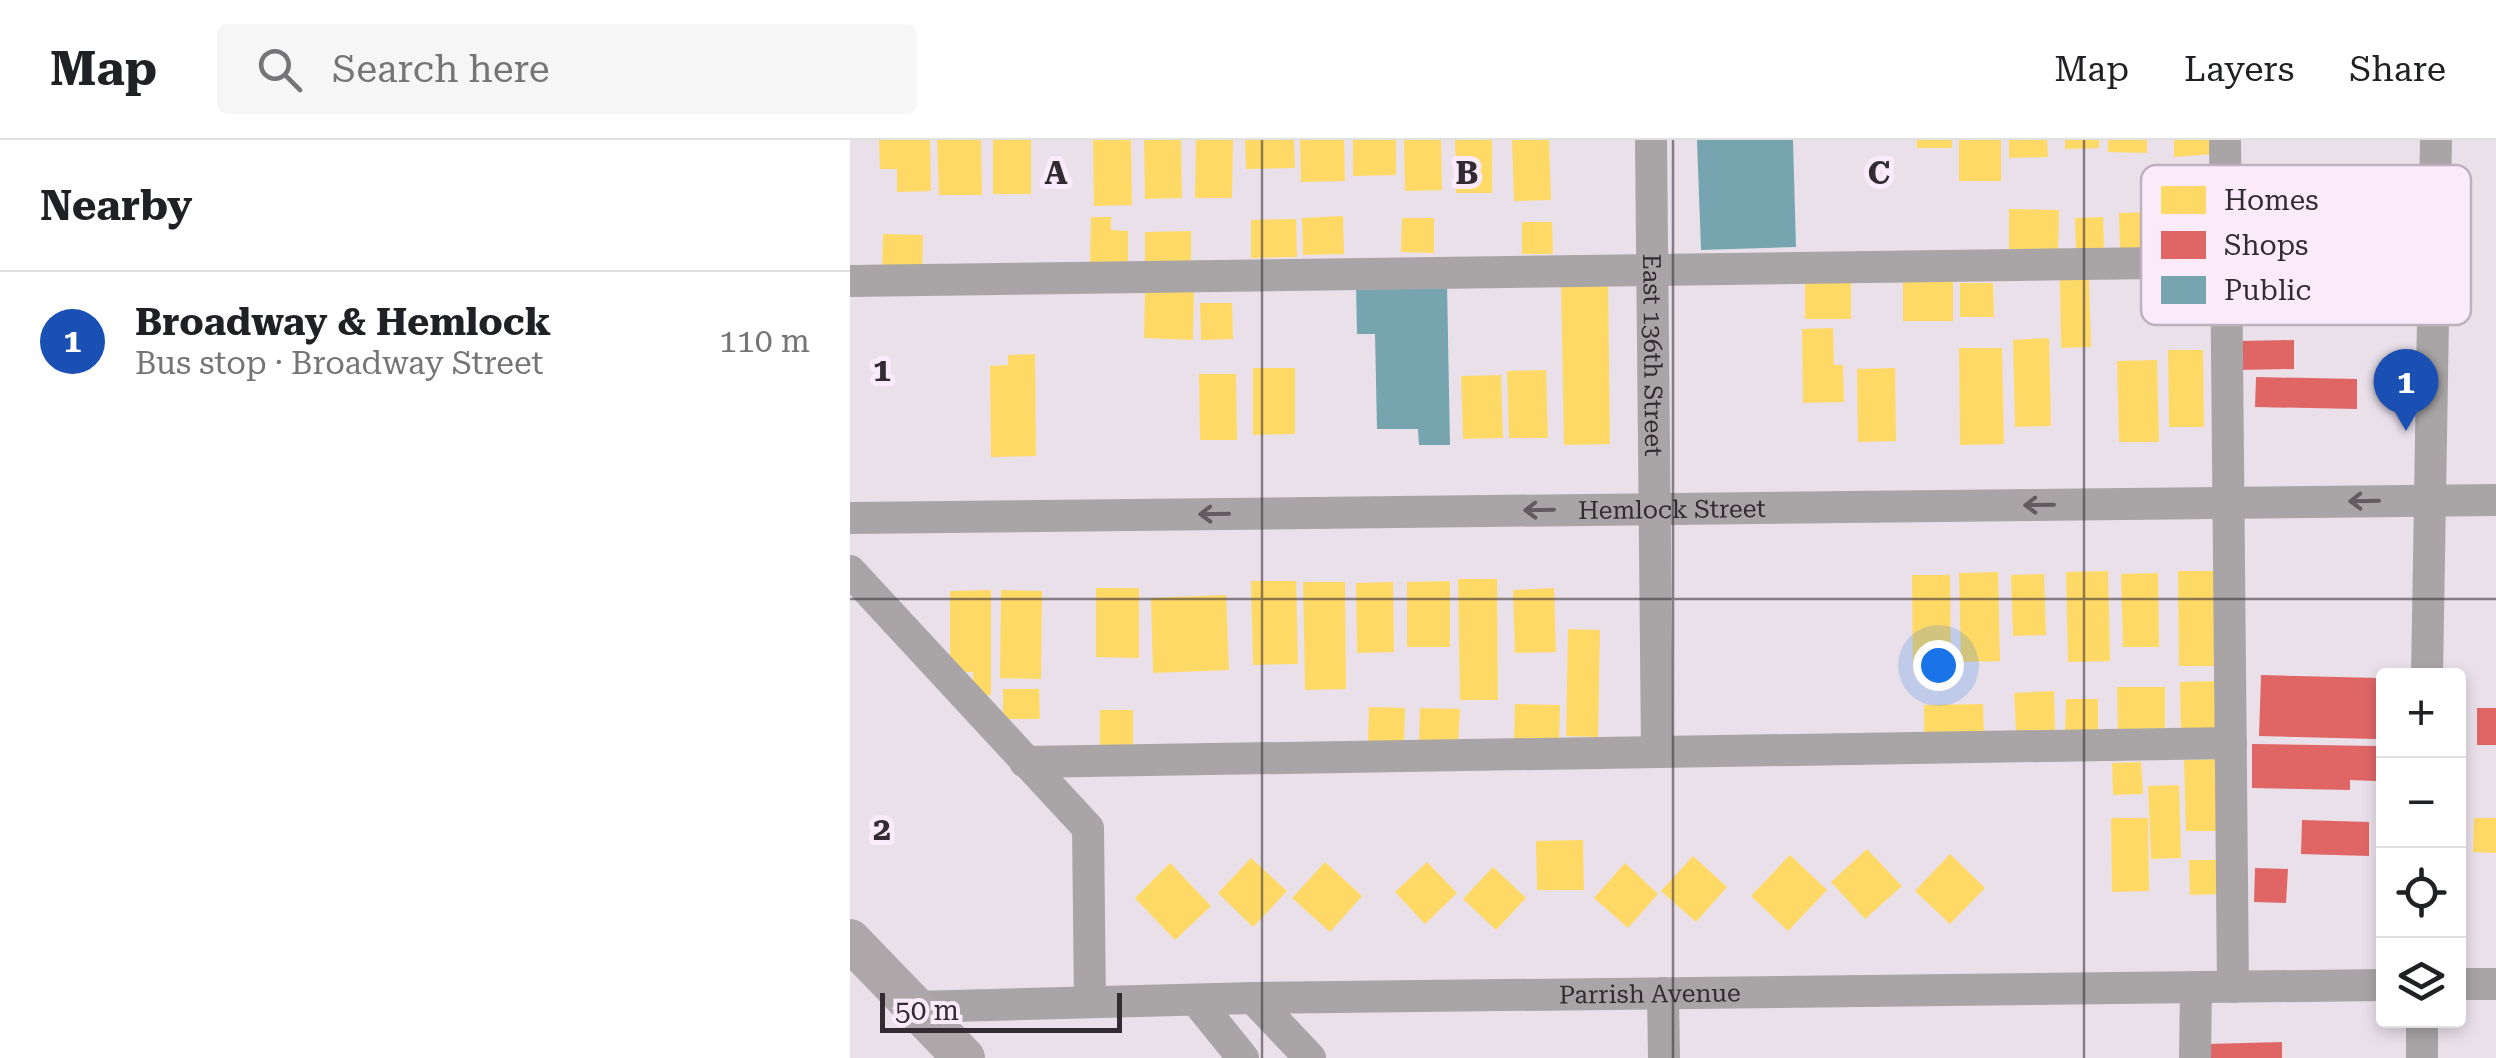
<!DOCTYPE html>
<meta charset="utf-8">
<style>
:root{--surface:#fff;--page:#f6f6f6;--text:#202124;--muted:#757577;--line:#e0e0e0;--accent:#726b72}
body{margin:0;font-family:"Roboto Serif",serif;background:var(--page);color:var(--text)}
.controls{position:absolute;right:30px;bottom:30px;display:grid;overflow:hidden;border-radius:10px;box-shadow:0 5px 15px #0003}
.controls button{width:90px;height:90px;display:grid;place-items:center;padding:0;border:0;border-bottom:2px solid var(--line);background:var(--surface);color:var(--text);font:50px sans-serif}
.scale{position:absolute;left:30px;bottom:25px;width:242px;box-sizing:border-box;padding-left:10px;border:5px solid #322c32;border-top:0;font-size:28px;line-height:35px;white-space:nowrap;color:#322c32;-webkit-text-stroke:8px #faeafa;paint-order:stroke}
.you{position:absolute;left:1088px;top:525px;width:35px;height:35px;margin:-25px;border:8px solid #fff;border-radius:50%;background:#1a73e8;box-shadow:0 0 0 15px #1a73e833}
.badge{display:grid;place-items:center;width:65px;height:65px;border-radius:50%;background:var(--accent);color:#fff;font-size:32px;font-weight:700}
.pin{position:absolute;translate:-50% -82px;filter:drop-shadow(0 2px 5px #0008)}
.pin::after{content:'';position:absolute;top:52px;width:35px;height:30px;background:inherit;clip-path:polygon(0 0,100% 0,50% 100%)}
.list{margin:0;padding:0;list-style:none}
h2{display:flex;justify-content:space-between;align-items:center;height:130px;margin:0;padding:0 40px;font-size:42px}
h2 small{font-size:32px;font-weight:400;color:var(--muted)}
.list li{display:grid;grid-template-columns:65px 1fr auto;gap:30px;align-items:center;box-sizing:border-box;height:140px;padding:0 40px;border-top:2px solid var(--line)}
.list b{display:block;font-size:38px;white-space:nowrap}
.list p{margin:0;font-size:32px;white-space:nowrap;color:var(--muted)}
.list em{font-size:32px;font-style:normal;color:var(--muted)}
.icon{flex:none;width:55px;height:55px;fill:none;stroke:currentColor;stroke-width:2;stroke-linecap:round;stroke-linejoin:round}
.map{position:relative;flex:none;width:1646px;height:918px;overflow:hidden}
header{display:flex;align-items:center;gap:60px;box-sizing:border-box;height:140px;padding:0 50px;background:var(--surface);border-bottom:2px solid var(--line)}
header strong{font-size:48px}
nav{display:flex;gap:55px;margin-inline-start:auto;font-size:35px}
.search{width:700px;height:90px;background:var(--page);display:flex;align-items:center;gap:25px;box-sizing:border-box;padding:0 35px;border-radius:10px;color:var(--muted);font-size:38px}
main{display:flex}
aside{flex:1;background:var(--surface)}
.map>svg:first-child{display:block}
.homes{fill:#ffd966}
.shops{fill:#e06666}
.public{fill:#76a5af}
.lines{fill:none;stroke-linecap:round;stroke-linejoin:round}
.minor{stroke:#a9a5a6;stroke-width:32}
.major{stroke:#aea7aa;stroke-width:42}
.oneway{stroke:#625c60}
.grid{fill:none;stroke:#322c32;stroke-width:2.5;stroke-opacity:0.55}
.labels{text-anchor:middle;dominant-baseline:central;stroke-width:10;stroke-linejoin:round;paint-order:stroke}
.street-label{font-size:25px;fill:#322c32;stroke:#faeafa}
.key{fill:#faeafa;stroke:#beb1be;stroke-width:2.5}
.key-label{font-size:28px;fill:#322c32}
.grid-label{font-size:32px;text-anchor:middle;font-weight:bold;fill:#322c32;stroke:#faeafa;stroke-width:10;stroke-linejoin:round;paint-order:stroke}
</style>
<header>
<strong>Map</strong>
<div class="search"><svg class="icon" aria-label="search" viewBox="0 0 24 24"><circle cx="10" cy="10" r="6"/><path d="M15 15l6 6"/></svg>Search here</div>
<nav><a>Map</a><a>Layers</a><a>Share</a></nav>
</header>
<main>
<aside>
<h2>Nearby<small></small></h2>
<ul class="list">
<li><span class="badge" style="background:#1a4fb4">1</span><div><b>Broadway &amp; Hemlock</b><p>Bus stop · Broadway Street</p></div><em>110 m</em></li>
</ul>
</aside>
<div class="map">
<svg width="1646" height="918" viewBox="0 0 1646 918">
<rect width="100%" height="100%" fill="#eae0ea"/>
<g class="homes">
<polygon points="29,0 80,0 81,51 47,52 47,29 30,29"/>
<polygon points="87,0 131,0 132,55 89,55"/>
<rect x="143" y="0" width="38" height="54"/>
<polygon points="243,0 281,0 282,65 244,66"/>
<polygon points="294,0 331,0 332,58 295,59"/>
<polygon points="346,0 383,0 382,58 345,58"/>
<polygon points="395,0 444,0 445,28 396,29"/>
<polygon points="450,0 494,0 495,41 451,42"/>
<polygon points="503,0 546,0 546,35 503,36"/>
<polygon points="554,0 591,0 592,50 555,51"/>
<polygon points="605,0 642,0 642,53 606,53"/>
<polygon points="662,0 699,0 701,60 664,61"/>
<rect x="1067" y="0" width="35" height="8"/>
<rect x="1109" y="0" width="42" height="41"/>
<polygon points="1159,0 1197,0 1198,17 1159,18"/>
<polygon points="1215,0 1249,0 1249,8 1215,9"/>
<polygon points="1258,0 1297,0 1297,13 1258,12"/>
<polygon points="1324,0 1363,0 1364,14 1324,17"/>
<polygon points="1159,69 1209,70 1208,110 1159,109"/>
<polygon points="1307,72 1308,108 1270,110 1269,73"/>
<polygon points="493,76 494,114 453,115 452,78"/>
<polygon points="241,77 261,77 261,90 278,91 278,122 240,122"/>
<polygon points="1253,77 1254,111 1226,112 1225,78"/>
<polygon points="552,78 584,78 584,113 551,112"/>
<polygon points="446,79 447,117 401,118 401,80"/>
<polygon points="672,82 702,82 703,114 672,114"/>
<polygon points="341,91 341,121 295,122 295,92"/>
<polygon points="33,94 73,95 72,130 32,129"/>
<rect x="1053" y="138" width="50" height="43"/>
<polygon points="1239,138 1241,207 1211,208 1210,139"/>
<polygon points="758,141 760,304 714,305 711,142"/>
<rect x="955" y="143" width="46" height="36"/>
<polygon points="1110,143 1143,143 1144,177 1110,177"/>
<polygon points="295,149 344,150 343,200 294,198"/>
<polygon points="350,163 382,163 383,199 351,200"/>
<polygon points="983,188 984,225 993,225 994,262 953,263 952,189"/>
<polygon points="1199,198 1201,286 1165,287 1163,200"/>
<polygon points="1109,208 1152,208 1154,304 1110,305"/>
<polygon points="1318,210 1353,210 1354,287 1319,287"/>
<polygon points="185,214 186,316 141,317 140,226 158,225 158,215"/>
<polygon points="1307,220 1309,302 1269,302 1267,221"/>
<polygon points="403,228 445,228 445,294 403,295"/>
<polygon points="1045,228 1046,301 1008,302 1007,229"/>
<polygon points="696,230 698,298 659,298 657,231"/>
<polygon points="349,234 386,234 387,300 350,300"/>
<polygon points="651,235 653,298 613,299 611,236"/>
<polygon points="1258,431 1260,521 1218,522 1216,432"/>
<polygon points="1328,431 1365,431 1366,526 1329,526"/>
<polygon points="1148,432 1150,521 1111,522 1109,433"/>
<polygon points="1308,433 1309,507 1273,507 1271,434"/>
<polygon points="1194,434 1196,495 1163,496 1161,435"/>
<polygon points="1062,435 1100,435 1101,533 1063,534"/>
<polygon points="608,439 647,439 648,560 610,560"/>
<polygon points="401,441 446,441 448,524 403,525"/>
<polygon points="600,441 600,507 557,507 557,442"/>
<polygon points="453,442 495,442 496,549 455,550"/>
<polygon points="543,442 544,512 507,513 506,443"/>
<polygon points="246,448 289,448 289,518 246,517"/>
<polygon points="704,448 706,512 665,513 663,450"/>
<polygon points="141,450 141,555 123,556 123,532 100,532 100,451"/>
<polygon points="151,450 192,451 191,539 150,538"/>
<polygon points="376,455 379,530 303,533 301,458"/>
<polygon points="718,489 750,490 748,597 716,596"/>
<polygon points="1366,541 1367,597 1331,598 1330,542"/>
<polygon points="1267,547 1315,547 1315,593 1268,594"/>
<polygon points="153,549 189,549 190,579 153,579"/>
<polygon points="1204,551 1205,590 1166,591 1164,553"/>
<polygon points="1216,559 1248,559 1248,594 1215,593"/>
<polygon points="665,564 710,565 709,600 664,599"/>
<polygon points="1133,564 1134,596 1074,597 1074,565"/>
<polygon points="519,567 555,568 554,602 518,601"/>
<polygon points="570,568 610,569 608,605 569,604"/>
<rect x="250" y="570" width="33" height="36"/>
<polygon points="1372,619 1373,691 1336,691 1334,620"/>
<polygon points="1291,622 1293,654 1263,655 1262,623"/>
<polygon points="1329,645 1331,718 1301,719 1298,646"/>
<polygon points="1261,678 1298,678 1299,751 1262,752"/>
<polygon points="1624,678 1646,678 1646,713 1623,712"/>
<polygon points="733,700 734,750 687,750 686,701"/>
<polygon points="1017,709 1052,746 1015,779 981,742"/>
<polygon points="1100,714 1135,748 1100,784 1065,751"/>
<polygon points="940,715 977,750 938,791 901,756"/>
<polygon points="843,716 877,747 846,782 811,751"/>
<polygon points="401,718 437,751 403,787 368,753"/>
<polygon points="1339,720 1368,720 1369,754 1340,755"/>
<polygon points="475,722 512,756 480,792 442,758"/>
<polygon points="577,722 607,753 575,784 545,752"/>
<polygon points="320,723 361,766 325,800 285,758"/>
<polygon points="775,723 808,754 778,788 744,758"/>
<polygon points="643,727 676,758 646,790 613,759"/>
</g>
<g class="shops">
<polygon points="1444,200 1444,229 1388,230 1388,201"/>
<polygon points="1406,237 1507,239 1507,269 1405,267"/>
<polygon points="1411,535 1528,538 1526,599 1409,596"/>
<rect x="1627" y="568" width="19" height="37"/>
<polygon points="1402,604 1527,606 1526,641 1500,640 1500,650 1402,648"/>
<polygon points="1452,680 1519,682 1519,716 1451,714"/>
<polygon points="1405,728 1438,729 1436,763 1404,762"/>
<polygon points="1432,902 1432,918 1358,918 1357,904"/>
</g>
<g class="public">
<polygon points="847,0 943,0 946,107 851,110"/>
<polygon points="597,143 600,305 569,305 568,289 527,289 525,194 507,194 506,145"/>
</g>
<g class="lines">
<g class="minor">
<path id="s1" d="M801 0 807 612"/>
<polyline points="1375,0 1383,847"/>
<polyline points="0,141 1377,122"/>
<path id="s2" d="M0 378 1646 360"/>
<polyline points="0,431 238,688 240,862"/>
<polyline points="1577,536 1586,0"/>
<polyline points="175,622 1381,603"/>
<polyline points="1608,844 1646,844"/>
<polyline points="813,853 814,918"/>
<polyline points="403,858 460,918"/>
<polyline points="346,860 393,918"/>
<path id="s3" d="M65 867 403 858 1534 845"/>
<polyline points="1345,918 1346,847"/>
<polyline points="1572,918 1572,880"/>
</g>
<polyline class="major" points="0,800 114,918"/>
</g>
<defs><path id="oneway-shaft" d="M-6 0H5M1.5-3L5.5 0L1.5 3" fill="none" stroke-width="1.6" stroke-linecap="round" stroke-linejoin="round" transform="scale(2.5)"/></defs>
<g class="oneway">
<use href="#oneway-shaft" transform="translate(1514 361) rotate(179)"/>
<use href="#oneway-shaft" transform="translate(1189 365) rotate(179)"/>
<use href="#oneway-shaft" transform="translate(689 370) rotate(179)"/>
<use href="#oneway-shaft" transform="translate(364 374) rotate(179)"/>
</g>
<path class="grid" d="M412 0V918M823 0V918M1234 0V918M0 459H1646"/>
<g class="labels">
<g class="street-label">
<text stroke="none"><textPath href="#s1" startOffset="215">East 136th Street</textPath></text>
<text stroke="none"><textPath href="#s2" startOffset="822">Hemlock Street</textPath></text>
<text stroke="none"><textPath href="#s3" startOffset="735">Parrish Avenue</textPath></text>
</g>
</g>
<rect x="1291" y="25" width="330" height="160" rx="15" class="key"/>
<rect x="1311" y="46" width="45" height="28" fill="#ffd966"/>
<rect x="1311" y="91" width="45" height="28" fill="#e06666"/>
<rect x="1311" y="136" width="45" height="28" fill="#76a5af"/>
<g class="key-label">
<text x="1374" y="70">Homes</text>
<text x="1374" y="115">Shops</text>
<text x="1374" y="160">Public</text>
</g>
<g class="grid-label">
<text x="206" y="44">A</text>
<text x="617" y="44">B</text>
<text x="1029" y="44">C</text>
<text x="32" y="241">1</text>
<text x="32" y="700">2</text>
</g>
</svg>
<div class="controls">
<button>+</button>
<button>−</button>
<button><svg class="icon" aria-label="locate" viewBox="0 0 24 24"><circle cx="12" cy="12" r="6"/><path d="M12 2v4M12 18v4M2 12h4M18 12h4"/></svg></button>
<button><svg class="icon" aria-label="layers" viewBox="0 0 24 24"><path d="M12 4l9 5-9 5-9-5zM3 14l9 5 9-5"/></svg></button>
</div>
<div class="scale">50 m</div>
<div class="you"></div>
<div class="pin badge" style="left:1556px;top:291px;background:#1a4fb4">1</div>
</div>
</main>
